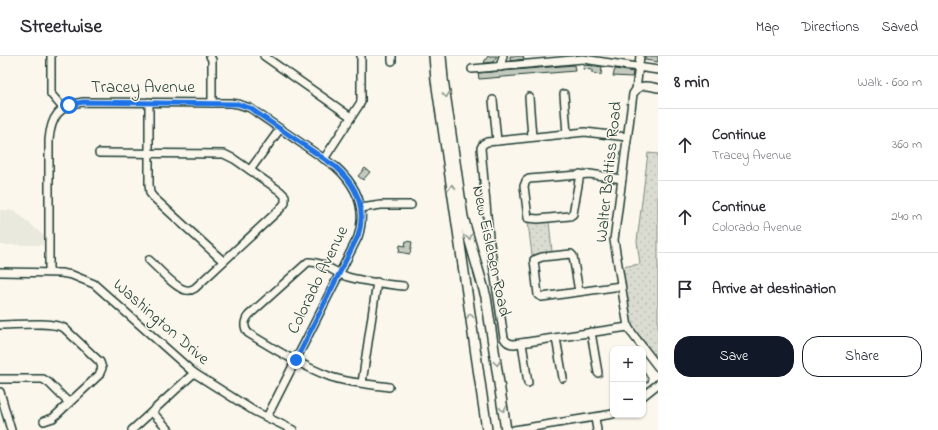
<!DOCTYPE html>
<meta charset="utf-8">
<style>
:root{--surface:#fff;--page:#f2f2f3;--text:#2b2b33;--muted:#7c7c81;--line:#e1e1e2;--accent:#111827}
body{margin:0;font-family:"Indie Flower",sans-serif;background:var(--page);color:var(--text)}
.controls{position:absolute;right:12px;bottom:12px;display:grid;overflow:hidden;border-radius:8px;box-shadow:0 1px 3px #0004}
.controls button{width:36px;height:36px;display:grid;place-items:center;padding:0;border:0;border-bottom:1px solid var(--line);background:var(--surface);color:var(--text);font:20px sans-serif}
.stop{position:absolute;width:12px;height:12px;margin:-9px;border:3px solid #1a73e8;border-radius:50%;background:#fff}
.stop.end{background:#1a73e8;border-color:#fff;box-shadow:0 1px 4px #0008}
.list{margin:0;padding:0;list-style:none}
h2{display:flex;justify-content:space-between;align-items:center;height:52px;margin:0;padding:0 16px;font-size:17px}
h2 small{font-size:13px;font-weight:400;color:var(--muted)}
.list li{display:grid;grid-template-columns:26px 1fr auto;gap:12px;align-items:center;box-sizing:border-box;height:72px;padding:0 16px;border-top:1px solid var(--line)}
.list b{display:block;font-size:15px;white-space:nowrap}
.list p{margin:0;font-size:13px;white-space:nowrap;color:var(--muted)}
.list em{font-size:13px;font-style:normal;color:var(--muted)}
.actions{display:flex;gap:8px;padding:12px 16px}
.actions a{flex:1;padding:9px 0;border:1px solid var(--accent);border-radius:16px;text-align:center;font-size:14px;color:var(--accent)}
.actions .main{background:var(--accent);color:#fff}
.icon{flex:none;width:22px;height:22px;fill:none;stroke:currentColor;stroke-width:2;stroke-linecap:round;stroke-linejoin:round}
.map{position:relative;flex:none;width:658px;height:374px;overflow:hidden}
header{display:flex;align-items:center;gap:24px;box-sizing:border-box;height:56px;padding:0 20px;background:var(--surface);border-bottom:1px solid var(--line)}
header strong{font-size:19px}
nav{display:flex;gap:22px;margin-inline-start:auto;font-size:14px}
main{display:flex}
aside{flex:1;background:var(--surface)}
.map>svg:first-child{display:block}
.built{fill:#eae9de}
.park{fill:url(#park-dots);stroke:#7d8c82}
.building{fill:#c4c9be;stroke:#1f3d34}
.lines{fill:none;stroke-linecap:round;stroke-linejoin:round}
.lane-casing{stroke:#1f3d34;stroke-width:6}
.street-casing{stroke:#1f3d34;stroke-width:10}
.secondary-casing{stroke:#1f3d34;stroke-width:12}
.lane{stroke:#fbf7ec;stroke-width:3.5}
.street{stroke:#fbf7ec;stroke-width:7}
.secondary{stroke:#fbf7ec;stroke-width:9}
.oneway{stroke:#8d9a90}
.route{stroke:#1a73e8;stroke-width:5}
.labels{text-anchor:middle;dominant-baseline:central;stroke-width:3;stroke-linejoin:round;paint-order:stroke}
.street-label{font-size:17px;fill:#1f3d34;stroke:#fbf7ec}
</style>
<header>
<strong>Streetwise</strong>
<nav><a>Map</a><a>Directions</a><a>Saved</a></nav>
</header>
<main>
<div class="map">
<svg width="658" height="374" viewBox="0 0 658 374">
<defs>
<pattern id="park-dots" width="8" height="8" patternUnits="userSpaceOnUse"><rect width="8" height="8" fill="#dbdcd1"/><path d="M2 2h.1M6 6h.1" fill="none" stroke="#bcbeb4" stroke-width="1.8" stroke-linecap="round"/></pattern>
</defs>
<rect width="100%" height="100%" fill="#fbf7ec"/>
<filter id="ink" filterUnits="userSpaceOnUse"><feTurbulence type="fractalNoise" baseFrequency=".025" numOctaves="2"/><feDisplacementMap in="SourceGraphic" scale="8" xChannelSelector="R" yChannelSelector="G"/><feConvolveMatrix kernelMatrix="1 2 1 2 8 2 1 2 1" color-interpolation-filters="sRGB"/></filter>
<g filter="url(#ink)">
<polygon class="built" points="0,154 14,154 44,180 43,189 0,189"/>
<g class="park">
<polygon points="648,97 658,98 658,304 632,270 629,258 622,211 640,208 637,185"/>
<polygon points="549,165 552,196 532,199 528,167"/>
</g>
<g class="building">
<polygon points="488,0 497,0 493,6 485,7 484,6"/>
<polygon points="510,0 523,0 524,3 510,5"/>
<polygon points="645,0 658,0 658,6 645,4"/>
<polygon points="574,9 575,15 479,23 478,17"/>
<polygon points="584,9 602,11 601,19 592,17 592,14 583,13"/>
<polygon points="615,13 633,16 632,21 613,20"/>
<polygon points="365,112 370,116 363,124 358,120"/>
<polygon points="406,185 412,186 410,198 399,196 400,189 405,190"/>
</g>
<g class="lines">
<g class="lane-casing">
<polyline id="lane" points="643,319 646,324"/>
</g>
<g class="street-casing">
<g id="street">
<polyline points="51,0 51,38 63,52"/>
<polyline points="210,0 212,4 212,47"/>
<polyline points="264,0 351,61"/>
<polyline points="392,5 392,0"/>
<polyline points="500,11 503,0"/>
<polyline points="472,13 583,3 658,14"/>
<path d="M658 32C648 30 639 27 633 38L614 184 628 271 634 280 658 311"/>
<polyline points="636,34 640,0"/>
<polyline points="564,38 567,78"/>
<polyline points="529,41 532,81"/>
<polyline points="493,44 497,85"/>
<polyline points="149,46 149,128 150,137 153,141 223,205"/>
<path d="M627 81 585 76 487 86 483 88 481 92 489 181 504 282C506 286 509 288 514 288L628 271"/>
<path d="M99 97 224 98 234 103 280 135 285 140V147L280 153 195 232C192 234 190 235 186 234 176 233 157 211 149 204"/>
<polyline points="324,103 361,46 361,0"/>
<polyline points="250,114 280,73"/>
<polyline points="580,118 573,158 570,160 538,163 528,162 524,130 526,125 529,123 590,118 622,123"/>
<polyline points="361,152 381,149 411,149"/>
<polyline points="0,216 61,217 72,219 94,228 194,317 254,355 293,374"/>
<path d="M49 216V84C51 61 59 49 83 46L230 47 238 48 250 52 336 111C357 130 367 153 358 181L267 361"/>
<polyline points="579,236 573,200 571,198 542,201 534,204 538,239 542,241 621,230"/>
<path d="M0 269C16 269 51 265 64 272L100 306 102 312 99 319 69 347 49 327 43 323H0"/>
<polyline points="591,276 598,317"/>
<polyline points="556,282 563,322"/>
<polyline points="522,287 528,327"/>
<polyline points="362,327 377,226"/>
<path d="M389 331C370 328 349 327 331 321 302 310 274 293 248 277 243 270 244 265 249 259L308 206C322 205 335 217 348 221 366 226 385 228 403 230"/>
<polyline points="0,336 11,374"/>
<polyline points="643,340 658,328"/>
<polyline points="152,356 169,374"/>
<polyline points="595,362 597,374"/>
<polyline points="44,365 53,362 69,347"/>
<polyline points="132,374 194,317"/>
<polyline points="514,374 613,358"/>
</g>
</g>
<g class="secondary-casing">
<g id="secondary">
<polyline points="434,0 436,24 487,374"/>
<polyline points="441,0 443,23 463,161 486,241 506,374"/>
</g>
</g>
<use href="#lane" class="lane"/>
<use href="#street" class="street"/>
<use href="#secondary" class="secondary"/>
</g>
<defs><path id="oneway-chevron" d="M-2-3.5L2.5 0L-2 3.5" fill="none" stroke-width="1.6" stroke-linecap="round" stroke-linejoin="round"/></defs>
<g class="oneway">
<use href="#oneway-chevron" transform="translate(446 39) rotate(82)"/>
<use href="#oneway-chevron" transform="translate(452 131) rotate(-98)"/>
<use href="#oneway-chevron" transform="translate(469 181) rotate(74)"/>
<use href="#oneway-chevron" transform="translate(470 260) rotate(-98)"/>
<use href="#oneway-chevron" transform="translate(497 307) rotate(82)"/>
<use href="#oneway-chevron" transform="translate(503 353) rotate(82)"/>
</g>
</g>
<g class="lines" filter="url(#ink)">
<path class="route" d="M69 49 83 46 238 48 250 52 260 59 336 111C357 130 367 152 358 180L296 304"/>
</g>
<g class="labels">
<g class="street-label">
<text x="143" y="31">Tracey Avenue</text>
<text transform="translate(609 116) rotate(-84)">Walter Battiss Road</text>
<text transform="translate(491 195) rotate(78)">New Eisleben Road</text>
<text transform="translate(318 224) rotate(-64)">Colorado Avenue</text>
<text transform="translate(161 266) rotate(41)">Washington Drive</text>
</g>
</g>
</svg>
<div class="controls">
<button>+</button>
<button>−</button>
</div>
<div class="stop" style="left:69px;top:49px"></div>
<div class="stop end" style="left:296px;top:304px"></div>
</div>
<aside>
<h2>8 min<small>Walk · 600 m</small></h2>
<ul class="list">
<li><svg class="icon" aria-label="ahead" viewBox="0 0 24 24"><path d="M12 20V5M6 11l6-6 6 6"/></svg><div><b>Continue</b><p>Tracey Avenue</p></div><em>360 m</em></li>
<li><svg class="icon" aria-label="ahead" viewBox="0 0 24 24"><path d="M12 20V5M6 11l6-6 6 6"/></svg><div><b>Continue</b><p>Colorado Avenue</p></div><em>240 m</em></li>
<li><svg class="icon" aria-label="arrive" viewBox="0 0 24 24"><path d="M6 21V4h12l-3 4 3 4H6"/></svg><div><b>Arrive at destination</b></div></li>
</ul>
<div class="actions"><a class="main">Save</a><a>Share</a></div>
</aside>
</main>
